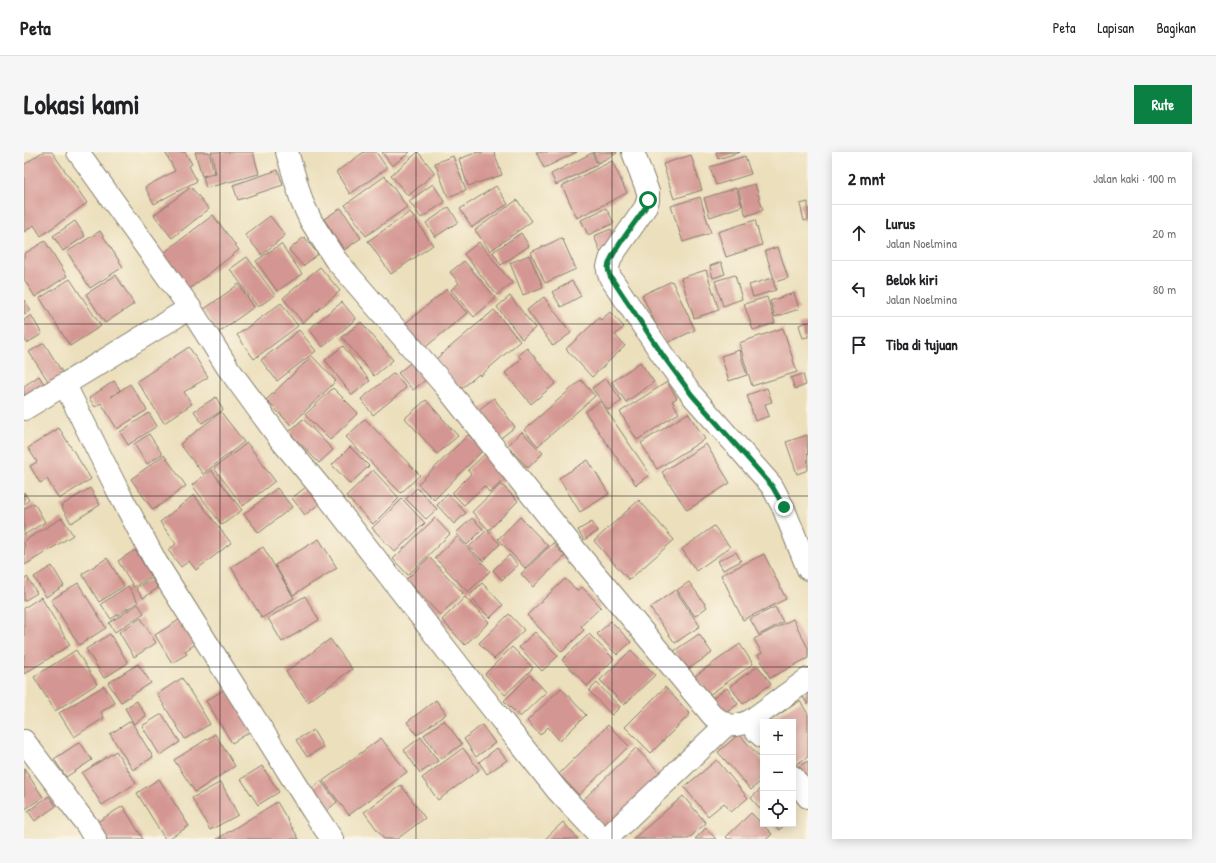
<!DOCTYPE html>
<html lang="id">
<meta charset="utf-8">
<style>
:root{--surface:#fff;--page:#f6f6f6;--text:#202124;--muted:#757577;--line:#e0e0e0;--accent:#0b8043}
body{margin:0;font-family:"Patrick Hand",sans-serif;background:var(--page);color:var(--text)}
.controls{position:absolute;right:12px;bottom:12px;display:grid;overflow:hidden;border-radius:0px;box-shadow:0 2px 10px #0003}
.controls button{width:36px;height:36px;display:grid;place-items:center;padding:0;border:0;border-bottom:1px solid var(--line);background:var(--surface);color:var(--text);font:20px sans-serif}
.stop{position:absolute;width:12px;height:12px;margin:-9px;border:3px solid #0b8043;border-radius:50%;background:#fff}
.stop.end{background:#0b8043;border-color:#fff;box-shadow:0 1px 4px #0008}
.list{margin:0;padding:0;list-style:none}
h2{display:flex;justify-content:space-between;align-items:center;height:52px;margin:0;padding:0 16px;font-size:17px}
h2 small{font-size:13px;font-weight:400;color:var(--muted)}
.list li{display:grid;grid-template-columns:26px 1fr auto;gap:12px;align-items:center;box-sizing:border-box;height:56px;padding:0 16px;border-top:1px solid var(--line)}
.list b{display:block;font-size:15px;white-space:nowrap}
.list p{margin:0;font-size:13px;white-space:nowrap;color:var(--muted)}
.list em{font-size:13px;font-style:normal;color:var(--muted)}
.icon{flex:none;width:22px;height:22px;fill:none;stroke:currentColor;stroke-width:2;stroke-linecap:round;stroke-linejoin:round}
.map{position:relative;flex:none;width:784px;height:687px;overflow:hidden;border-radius:0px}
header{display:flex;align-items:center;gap:24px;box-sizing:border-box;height:56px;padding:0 20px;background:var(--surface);border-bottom:1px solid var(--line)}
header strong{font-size:19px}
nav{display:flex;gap:22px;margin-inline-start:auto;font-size:14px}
.intro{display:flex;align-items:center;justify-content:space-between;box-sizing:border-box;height:96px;padding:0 24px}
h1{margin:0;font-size:28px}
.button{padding:10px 18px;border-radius:0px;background:var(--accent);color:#fff;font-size:14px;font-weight:700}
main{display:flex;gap:24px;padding:0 24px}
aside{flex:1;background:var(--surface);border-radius:0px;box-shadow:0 2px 10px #0003}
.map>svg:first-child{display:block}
.building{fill:#d49692}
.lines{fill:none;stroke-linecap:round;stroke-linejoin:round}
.minor-casing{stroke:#847e6c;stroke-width:24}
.minor{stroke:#fff;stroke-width:22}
.route{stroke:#0b8043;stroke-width:5}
.grid{fill:none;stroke:#1c1c1c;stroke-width:1;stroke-opacity:0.55}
</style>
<header>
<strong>Peta</strong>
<nav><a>Peta</a><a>Lapisan</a><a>Bagikan</a></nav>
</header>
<div class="intro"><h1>Lokasi kami</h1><a class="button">Rute</a></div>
<main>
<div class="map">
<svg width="784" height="687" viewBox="0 0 784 687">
<rect width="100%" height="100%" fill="#fcf5e5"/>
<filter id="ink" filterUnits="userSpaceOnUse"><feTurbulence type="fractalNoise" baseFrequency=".025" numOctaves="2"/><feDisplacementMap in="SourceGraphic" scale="8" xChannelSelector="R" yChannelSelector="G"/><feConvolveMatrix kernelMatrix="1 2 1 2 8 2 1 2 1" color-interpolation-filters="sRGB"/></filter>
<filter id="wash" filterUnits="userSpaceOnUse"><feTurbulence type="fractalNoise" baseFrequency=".012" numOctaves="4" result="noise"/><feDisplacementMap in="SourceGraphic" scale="16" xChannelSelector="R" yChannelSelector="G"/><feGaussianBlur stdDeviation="0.9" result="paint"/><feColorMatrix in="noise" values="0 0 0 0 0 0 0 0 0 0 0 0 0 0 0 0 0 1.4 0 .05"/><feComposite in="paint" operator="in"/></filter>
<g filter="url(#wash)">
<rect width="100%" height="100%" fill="#ebdfbc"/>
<g id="blocks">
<g class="building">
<polygon points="18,0 28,0 63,51 17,84 10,73 0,80 0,13"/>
<polygon points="141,0 161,0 168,12 165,14 173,29 130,52 121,35 151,19"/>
<polygon points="171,0 185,0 190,21 178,24"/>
<polygon points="187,0 229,0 235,22 182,36 179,25 192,21"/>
<polygon points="340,0 352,0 363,16 326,42 312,20"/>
<polygon points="358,0 386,0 368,14"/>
<polygon points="394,0 411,21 384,44 367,23"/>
<polygon points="454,0 470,0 478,23 444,34 435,7"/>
<polygon points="512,0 553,0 520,16"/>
<polygon points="569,0 592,0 593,1 574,11"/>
<polygon points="692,0 716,0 694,7"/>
<polygon points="568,1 573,13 532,33 527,22"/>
<polygon points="667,3 678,38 650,47 639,12"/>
<polygon points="429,4 442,38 424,45 411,11"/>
<polygon points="721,4 727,22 692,33 686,15"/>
<polygon points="588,9 603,41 553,66 538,34"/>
<polygon points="254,18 259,33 214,48 209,33"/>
<polygon points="361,24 383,55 342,84 321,53"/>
<polygon points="409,32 421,50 397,66 385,49"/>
<polygon points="731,32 739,58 722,64 714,37"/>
<polygon points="472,34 484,52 448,75 436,57"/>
<polygon points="167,35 185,57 148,86 130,63"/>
<polygon points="712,36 718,54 686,65 680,46"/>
<polygon points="676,45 687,81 659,90 647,54"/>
<polygon points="493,48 508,69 466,99 451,78"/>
<polygon points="784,50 784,68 780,69 776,52"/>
<polygon points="425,55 434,70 411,85 402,71"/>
<polygon points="317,56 337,86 320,98 300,67"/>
<polygon points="582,56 590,71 564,83 557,68"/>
<polygon points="386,60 409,93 367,122 344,89"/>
<polygon points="189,63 215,98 164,138 137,103"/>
<polygon points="246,64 261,83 238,103 221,83"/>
<polygon points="731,68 738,93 702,105 694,80"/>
<polygon points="51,69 61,84 39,99 29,84"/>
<polygon points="587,77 594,91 580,109 570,84"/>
<polygon points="76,79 99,115 66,136 43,100"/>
<polygon points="497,81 505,94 477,113 469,100"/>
<polygon points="280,85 294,102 279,114 265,98"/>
<polygon points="538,86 552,117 521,131 507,100"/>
<polygon points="21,89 43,124 11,145 0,127 0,102"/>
<polygon points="455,90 488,131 473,143 440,102"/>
<polygon points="257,92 278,122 253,139 232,109"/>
<polygon points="754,95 764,126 751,130 741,99"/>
<polygon points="505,103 519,135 499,143 486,111"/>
<polygon points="223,105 251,143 234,155 206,117"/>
<polygon points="440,109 472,146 450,165 427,138 435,131 426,120"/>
<polygon points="697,110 701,122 689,126 686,114"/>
<polygon points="296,115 316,139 279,171 259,146"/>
<polygon points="682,118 695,158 670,166 657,126"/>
<polygon points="92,123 110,152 81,171 62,142"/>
<polygon points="711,123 718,147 699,154 691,129"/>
<polygon points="748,126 752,138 729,145 725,133"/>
<polygon points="46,127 77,174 46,194 16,146"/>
<polygon points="548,129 557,144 537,155 528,140"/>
<polygon points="648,129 671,178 641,192 618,143"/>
<polygon points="215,132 230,155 195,180 179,158"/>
<polygon points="423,137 443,161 398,198 378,174"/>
<polygon points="770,141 775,157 751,165 746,149"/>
<polygon points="486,144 511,176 498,187 473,155"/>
<polygon points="520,145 547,181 529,194 503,158"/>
<polygon points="743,145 751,171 729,178 720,152"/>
<polygon points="0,148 7,158 0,162"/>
<polygon points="318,150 332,167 299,195 285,177"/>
<polygon points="257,151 274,174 230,207 213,183"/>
<polygon points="470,158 496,189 456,224 455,222 437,237 412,207"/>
<polygon points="586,160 600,175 591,183 601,194 568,225 542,197 575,166 577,168"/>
<polygon points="7,163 18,182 3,191 0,187 0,168"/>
<polygon points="337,170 369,208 350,224 318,185"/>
<polygon points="784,170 784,185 779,186 775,173"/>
<polygon points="759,176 773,220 728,234 715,191"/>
<polygon points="275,178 292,199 253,229 237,208"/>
<polygon points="20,191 40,223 26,232 5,200"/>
<polygon points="319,194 346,229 328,243 301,208"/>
<polygon points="165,195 184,225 160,240 168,252 140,271 113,229"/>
<polygon points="503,196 532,231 507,252 481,221 497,207 494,203"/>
<polygon points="715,198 723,223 705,229 697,204"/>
<polygon points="288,204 312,229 267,273 242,248"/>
<polygon points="390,208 404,226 389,238 374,221"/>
<polygon points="616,210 630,230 602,250 588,230"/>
<polygon points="370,221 382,236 349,263 337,247"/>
<polygon points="779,222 782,233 771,237 767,226"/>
<polygon points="15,224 23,237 0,252 0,234"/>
<polygon points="582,226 598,249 584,258 568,236"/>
<polygon points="557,228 571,244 514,294 500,278"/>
<polygon points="90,229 96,238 87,245 106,232 123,258 93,277 77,251 71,255 65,246"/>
<polygon points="643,230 653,246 648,249 655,261 613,288 596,260"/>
<polygon points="309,236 334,261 306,288 281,263"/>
<polygon points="743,236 748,250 741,252 745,264 731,269 723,243"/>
<polygon points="192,245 199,258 178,271 170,259"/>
<polygon points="470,246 491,275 473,289 452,260"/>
<polygon points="402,248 434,284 413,302 381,266"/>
<polygon points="576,249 626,322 612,333 561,260"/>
<polygon points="197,260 220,290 179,322 156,292"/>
<polygon points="125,261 133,274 104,293 96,280"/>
<polygon points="664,261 681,287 633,317 617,291"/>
<polygon points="279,267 309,298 295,311 265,280"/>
<polygon points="341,267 396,323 377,341 322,285"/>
<polygon points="35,276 67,327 35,347 23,327 16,331 6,314 13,310 4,296"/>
<polygon points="498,280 519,301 504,316 483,294"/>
<polygon points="125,282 138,302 123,312 110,292"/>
<polygon points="444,283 459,298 410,348 394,332"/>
<polygon points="783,283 784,318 773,322 762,290"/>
<polygon points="223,291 251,329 219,354 190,316"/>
<polygon points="682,292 706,331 663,358 638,320"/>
<polygon points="326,295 345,314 326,332 308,313"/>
<polygon points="461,302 482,325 466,341 460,334 440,353 428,341 447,322 444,318"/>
<polygon points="140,303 162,334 129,358 107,327"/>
<polygon points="564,308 585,342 556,360 535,326"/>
<polygon points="187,318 218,358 198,373 168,333"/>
<polygon points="349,318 375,346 349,372 322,344"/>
<polygon points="477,332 494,349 465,378 448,360"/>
<polygon points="282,335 295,352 281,363 268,346"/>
<polygon points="66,336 76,353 47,371 37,354"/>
<polygon points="253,336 268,355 235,381 220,362"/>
<polygon points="393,336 413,357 402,367 382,347"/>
<polygon points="0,340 5,348 0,352"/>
<polygon points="424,342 442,361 430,372 413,353"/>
<polygon points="170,343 207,391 172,418 165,409 157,415 144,398 152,392 136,370"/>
<polygon points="378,347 401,371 371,400 348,376"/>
<polygon points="615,348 650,388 605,428 570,389"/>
<polygon points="10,351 21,370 0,383 0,357"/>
<polygon points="496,365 524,394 501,416 474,387"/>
<polygon points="38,366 49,383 1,413 0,389"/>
<polygon points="411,366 426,382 384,423 369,407"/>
<polygon points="448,366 459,377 443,393 432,381"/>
<polygon points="568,370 574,379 560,388 554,378"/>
<polygon points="690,374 706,395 672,419 658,397"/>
<polygon points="463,378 476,392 459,409 445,395"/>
<polygon points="433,385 466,419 444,440 411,406"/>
<polygon points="295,387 313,416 269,443 251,413"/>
<polygon points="529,391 541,404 509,435 497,422"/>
<polygon points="239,395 270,446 238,466 207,415"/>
<polygon points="111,398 127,424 110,435 94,409"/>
<polygon points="712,400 717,409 699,418 694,409"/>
<polygon points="740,402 762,447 719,468 697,423"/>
<polygon points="485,403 494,413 478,428 469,418"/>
<polygon points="405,405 439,441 416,463 382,428"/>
<polygon points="83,406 100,434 75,450 58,422"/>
<polygon points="28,414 40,434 22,445 10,425"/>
<polygon points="3,425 13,441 0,449 0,428"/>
<polygon points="128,426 134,436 119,446 112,436"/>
<polygon points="541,427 554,439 558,435 577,455 557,474 560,478 538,500 503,463"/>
<polygon points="665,430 683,455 671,464 653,438"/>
<polygon points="54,431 82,476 55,493 27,448"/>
<polygon points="458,431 479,453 466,466 445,444"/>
<polygon points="104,434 114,450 87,467 77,452"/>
<polygon points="651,438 676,474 651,491 626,456"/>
<polygon points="281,444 295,468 258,490 244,466"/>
<polygon points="17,445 46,493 0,522 0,456"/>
<polygon points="441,445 465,470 441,493 418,468"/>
<polygon points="114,452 120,461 91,480 85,471"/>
<polygon points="751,455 759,470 735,483 726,467"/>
<polygon points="485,462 500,478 470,507 455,491"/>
<polygon points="117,466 132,491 110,505 95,480"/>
<polygon points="158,466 173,491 161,499 163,502 148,511 131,483"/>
<polygon points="769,467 784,496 784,506 746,526 734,503 738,501 730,487"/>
<polygon points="587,469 607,490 593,503 573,482"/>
<polygon points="511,480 534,504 518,519 495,495"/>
<polygon points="86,482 104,511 80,526 62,497"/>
<polygon points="565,482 590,507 563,534 538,508"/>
<polygon points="675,482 688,501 663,518 650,499"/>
<polygon points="306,487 328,517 284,550 262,520"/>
<polygon points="716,492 729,512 685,543 671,524"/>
<polygon points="488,495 509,516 481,543 461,522"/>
<polygon points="52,498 73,532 31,559 10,525"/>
<polygon points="607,498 631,523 600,553 576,528"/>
<polygon points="114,512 127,531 97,550 84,531"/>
<polygon points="734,514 747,532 719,552 706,534"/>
<polygon points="506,523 522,540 496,565 480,549"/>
<polygon points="158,526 186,572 161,587 133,542"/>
<polygon points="573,531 596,555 588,563 565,539"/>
<polygon points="80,534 91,551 77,560 80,566 50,585 35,561"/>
<polygon points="641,535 666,562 627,601 601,575"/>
<polygon points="203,536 229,578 208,591 182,549"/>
<polygon points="537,536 562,563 536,589 524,575 516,583 503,569"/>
<polygon points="703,536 714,552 696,565 685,549"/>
<polygon points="784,540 784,553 778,543"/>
<polygon points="412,548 422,562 393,583 383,570"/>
<polygon points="113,549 122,564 110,572 101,556"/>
<polygon points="776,549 784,562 784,605 769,614 769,570 743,570"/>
<polygon points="138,562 156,590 136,603 118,574"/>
<polygon points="420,568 438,592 417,607 400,583"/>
<polygon points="107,569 129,605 109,618 86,582"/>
<polygon points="458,573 471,591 452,605 440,587"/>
<polygon points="584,573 605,594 555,643 535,622"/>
<polygon points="289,578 299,595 283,605 272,588"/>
<polygon points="191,582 211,614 171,640 150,608"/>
<polygon points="715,582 739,609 739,627 727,638 694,600"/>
<polygon points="397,585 414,609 396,621 380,598"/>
<polygon points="357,586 383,620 325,663 299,629"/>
<polygon points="56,590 68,608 42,625 30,607"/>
<polygon points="439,596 455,618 414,648 398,626"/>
<polygon points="473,596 483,608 463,622 455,610"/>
<polygon points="612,596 638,623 583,677 557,650"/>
<polygon points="92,599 112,631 78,653 58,621"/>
<polygon points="693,608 724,646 707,660 700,651 684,664 660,635"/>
<polygon points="784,609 784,635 772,616"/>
<polygon points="238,614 255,640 234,653 217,627"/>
<polygon points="0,617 19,645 0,658"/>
<polygon points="135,627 165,674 144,687 141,687 113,641"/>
<polygon points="297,629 313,650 302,659 286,638"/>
<polygon points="197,630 214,663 186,678 168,646"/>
<polygon points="377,633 401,666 373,687 360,687 340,660"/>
<polygon points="739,635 739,660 727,646"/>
<polygon points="25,644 32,654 11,669 4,659"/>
<polygon points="659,644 682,671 664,687 609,687"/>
<polygon points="253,650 275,687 193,687"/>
<polygon points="99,654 119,687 80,687 70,672"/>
<polygon points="727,661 748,682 743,687 704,687 702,685"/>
<polygon points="539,670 554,687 521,687"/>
<polygon points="750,672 762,672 755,678"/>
<polygon points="682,676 692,687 671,687"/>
</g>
</g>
</g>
<g filter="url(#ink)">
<use href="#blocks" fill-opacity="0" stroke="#847e6c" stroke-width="1"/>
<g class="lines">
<g class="minor-casing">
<g id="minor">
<polyline points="54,0 166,156 204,216 256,287 297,336 449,532 533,638 579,687"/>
<path d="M263 0 278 50 287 69 311 107 422 235 556 404 689 564C705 575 707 576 726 569L731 578 739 585"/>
<polyline points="609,0 624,40 624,48 621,56 587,105 584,115 584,119 586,125 640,205 668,243 748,334 759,355 784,417"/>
<polyline points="41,233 94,339 132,410 289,659 308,687"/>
<polyline points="0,257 166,156"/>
<polyline points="726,569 784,527"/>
<polyline points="0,589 63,673 71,687"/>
<polyline points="769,625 784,645"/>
<polyline points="582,687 702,573"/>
</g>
</g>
<use href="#minor" class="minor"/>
</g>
</g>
<g class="lines" filter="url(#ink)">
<path class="route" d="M624 48 621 56C611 71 587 100 584 115 584 119 585 121 586 124L640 205 668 243 748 334 760 355"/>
</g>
<path class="grid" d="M196 0V687M392 0V687M588 0V687M0 172H784M0 344H784M0 515H784"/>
</svg>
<div class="controls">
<button>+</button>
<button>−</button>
<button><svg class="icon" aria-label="locate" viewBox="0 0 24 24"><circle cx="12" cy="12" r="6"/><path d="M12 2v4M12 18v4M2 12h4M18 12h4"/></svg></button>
</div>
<div class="stop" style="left:624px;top:48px"></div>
<div class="stop end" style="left:760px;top:355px"></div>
</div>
<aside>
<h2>2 mnt<small>Jalan kaki · 100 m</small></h2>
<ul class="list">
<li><svg class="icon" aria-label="ahead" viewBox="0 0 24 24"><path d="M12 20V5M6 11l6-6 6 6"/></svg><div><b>Lurus</b><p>Jalan Noelmina</p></div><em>20 m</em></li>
<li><svg class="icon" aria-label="left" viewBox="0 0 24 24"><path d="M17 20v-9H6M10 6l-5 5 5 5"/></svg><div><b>Belok kiri</b><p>Jalan Noelmina</p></div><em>80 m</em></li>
<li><svg class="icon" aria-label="arrive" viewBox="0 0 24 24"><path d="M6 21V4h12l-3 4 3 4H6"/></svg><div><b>Tiba di tujuan</b></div></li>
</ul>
</aside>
</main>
